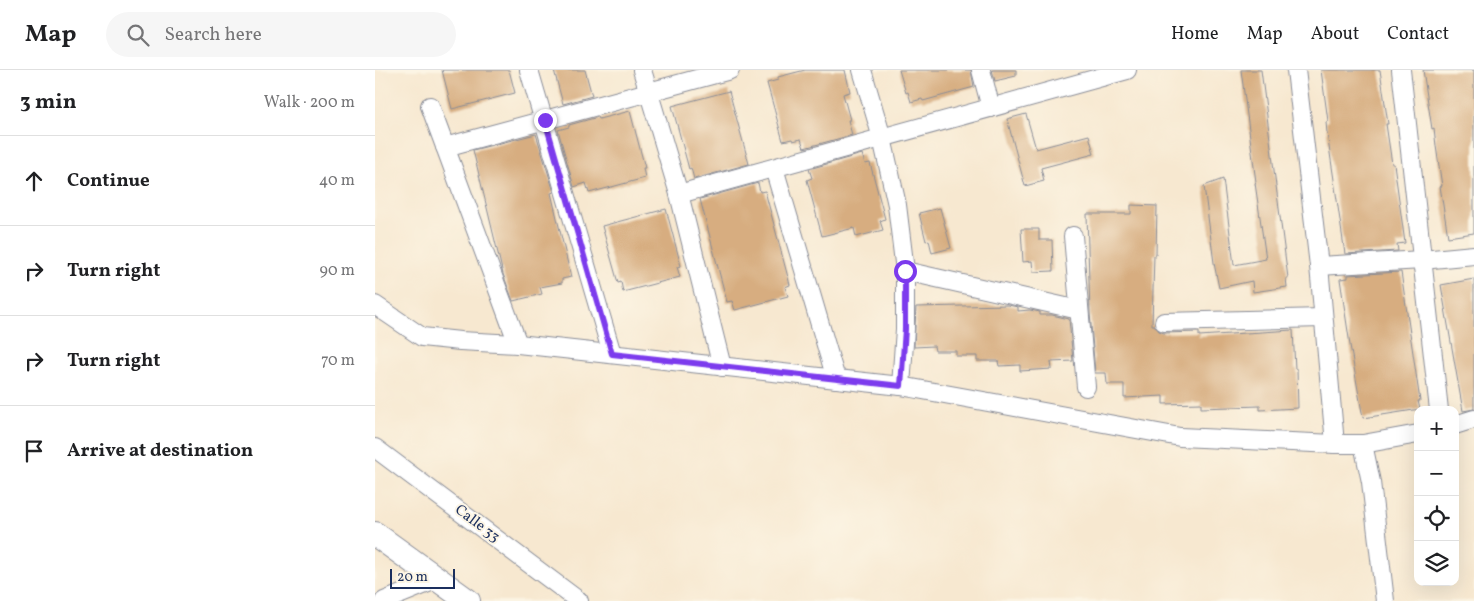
<!DOCTYPE html>
<meta charset="utf-8">
<style>
:root{--surface:#fff;--page:#f6f6f6;--text:#202124;--muted:#757577;--line:#e0e0e0}
body{margin:0;font-family:Vollkorn,serif;background:var(--page);color:var(--text)}
.controls{position:absolute;right:15px;bottom:15px;display:grid;overflow:hidden;border-radius:10px;box-shadow:0 5px 20px #0002}
.controls button{width:45px;height:45px;display:grid;place-items:center;padding:0;border:0;border-bottom:1px solid var(--line);background:var(--surface);color:var(--text);font:25px sans-serif}
.scale{position:absolute;left:15px;bottom:12px;width:65px;box-sizing:border-box;padding-left:5px;border:2px solid #1b2f5e;border-top:0;font-size:14px;line-height:18px;white-space:nowrap;color:#1b2f5e;-webkit-text-stroke:4px #fcf5e5;paint-order:stroke}
.stop{position:absolute;width:15px;height:15px;margin:-11px;border:4px solid #7c3aed;border-radius:50%;background:#fff}
.stop.end{background:#7c3aed;border-color:#fff;box-shadow:0 1px 5px #0008}
.list{margin:0;padding:0;list-style:none}
h2{display:flex;justify-content:space-between;align-items:center;height:65px;margin:0;padding:0 20px;font-size:21px}
h2 small{font-size:16px;font-weight:400;color:var(--muted)}
.list li{display:grid;grid-template-columns:32px 1fr auto;gap:15px;align-items:center;box-sizing:border-box;height:90px;padding:0 20px;border-top:1px solid var(--line)}
.list b{display:block;font-size:19px;white-space:nowrap}
.list em{font-size:16px;font-style:normal;color:var(--muted)}
.icon{flex:none;width:28px;height:28px;fill:none;stroke:currentColor;stroke-width:2;stroke-linecap:round;stroke-linejoin:round}
.map{position:relative;flex:none;width:1099px;height:531px;overflow:hidden}
header{display:flex;align-items:center;gap:30px;box-sizing:border-box;height:70px;padding:0 25px;background:var(--surface);border-bottom:1px solid var(--line)}
header strong{font-size:24px}
nav{display:flex;gap:28px;margin-inline-start:auto;font-size:18px}
.search{width:350px;height:45px;background:var(--page);display:flex;align-items:center;gap:12px;box-sizing:border-box;padding:0 18px;border-radius:28px;color:var(--muted);font-size:19px}
main{display:flex}
aside{flex:1;background:var(--surface)}
.map>svg:first-child{display:block}
.building{fill:#d7ad80}
.lines{fill:none;stroke-linecap:round;stroke-linejoin:round}
.minor-casing{stroke:#898c97;stroke-width:20}
.secondary-casing{stroke:#898c97;stroke-width:26}
.minor{stroke:#fff;stroke-width:18}
.secondary{stroke:#fff;stroke-width:24}
.route{stroke:#7c3aed;stroke-width:6}
.labels{text-anchor:middle;dominant-baseline:central;stroke-width:4;stroke-linejoin:round;paint-order:stroke}
.street-label{font-size:15px;fill:#1b2f5e;stroke:#fcf5e5}
</style>
<header>
<strong>Map</strong>
<div class="search"><svg class="icon" aria-label="search" viewBox="0 0 24 24"><circle cx="10" cy="10" r="6"/><path d="M15 15l6 6"/></svg>Search here</div>
<nav><a>Home</a><a>Map</a><a>About</a><a>Contact</a></nav>
</header>
<main>
<aside>
<h2>3 min<small>Walk · 200 m</small></h2>
<ul class="list">
<li><svg class="icon" aria-label="ahead" viewBox="0 0 24 24"><path d="M12 20V5M6 11l6-6 6 6"/></svg><div><b>Continue</b></div><em>40 m</em></li>
<li><svg class="icon" aria-label="right" viewBox="0 0 24 24"><path d="M7 20v-9h11M14 6l5 5-5 5"/></svg><div><b>Turn right</b></div><em>90 m</em></li>
<li><svg class="icon" aria-label="right" viewBox="0 0 24 24"><path d="M7 20v-9h11M14 6l5 5-5 5"/></svg><div><b>Turn right</b></div><em>70 m</em></li>
<li><svg class="icon" aria-label="arrive" viewBox="0 0 24 24"><path d="M6 21V4h12l-3 4 3 4H6"/></svg><div><b>Arrive at destination</b></div></li>
</ul>
</aside>
<div class="map">
<svg width="1099" height="531" viewBox="0 0 1099 531">
<rect width="100%" height="100%" fill="#fcf5e5"/>
<filter id="ink" filterUnits="userSpaceOnUse"><feTurbulence type="fractalNoise" baseFrequency=".02" numOctaves="2"/><feDisplacementMap in="SourceGraphic" scale="10" xChannelSelector="R" yChannelSelector="G"/><feConvolveMatrix kernelMatrix="1 2 1 2 8 2 1 2 1" color-interpolation-filters="sRGB"/></filter>
<filter id="wash" filterUnits="userSpaceOnUse"><feTurbulence type="fractalNoise" baseFrequency=".0096" numOctaves="4" result="noise"/><feDisplacementMap in="SourceGraphic" scale="20" xChannelSelector="R" yChannelSelector="G"/><feGaussianBlur stdDeviation="1.12" result="paint"/><feColorMatrix in="noise" values="0 0 0 0 0 0 0 0 0 0 0 0 0 0 0 0 0 1.4 0 .05"/><feComposite in="paint" operator="in"/></filter>
<g filter="url(#wash)">
<rect width="100%" height="100%" fill="#f7e8d0"/>
<g id="blocks">
<g class="building">
<polygon points="67,0 134,0 140,23 77,39"/>
<polygon points="179,0 210,0 217,26 188,34"/>
<polygon points="430,0 470,0 475,22 468,24 475,50 473,50 477,65 429,78 426,69 418,71 417,69 408,71 392,13 403,10 403,7"/>
<polygon points="524,0 596,0 599,17 548,31 547,29 536,32 533,22 531,23"/>
<polygon points="617,0 641,0 641,6 620,11"/>
<polygon points="866,0 886,0 913,208 911,208 912,217 878,222 877,211 844,218 839,193 829,116 848,109 859,195 891,189 880,113 881,112"/>
<polygon points="946,0 1005,0 1013,54 1011,54 1017,94 1019,94 1030,173 1022,174 1023,181 970,184 952,63 951,52 953,51"/>
<polygon points="1048,0 1099,0 1099,163 1073,167 1065,116 1067,116 1061,76 1059,58 1057,59"/>
<polygon points="354,21 374,94 319,109 316,98 314,99 297,36"/>
<polygon points="255,41 270,98 268,98 270,108 214,123 211,113 199,117 183,60 194,57 194,55 223,47 224,49"/>
<polygon points="651,44 661,79 714,65 719,84 666,98 669,111 650,116 632,49"/>
<polygon points="161,64 179,122 176,123 196,207 187,209 187,213 165,217 167,224 138,231 128,204 98,80"/>
<polygon points="487,84 490,94 495,93 510,149 505,151 508,160 481,167 479,158 447,166 432,110 437,108 434,99"/>
<polygon points="383,113 385,122 390,121 415,215 410,217 413,226 360,240 357,231 352,232 325,129"/>
<polygon points="756,135 782,136 781,184 779,185 777,255 779,255 784,261 789,263 824,262 824,266 918,260 920,299 922,299 923,338 885,340 885,336 826,338 826,333 788,334 788,326 749,328 749,314 732,314 731,303 720,303 715,243 712,144 756,144"/>
<polygon points="565,138 576,178 557,183 554,170 551,171 544,143"/>
<polygon points="291,139 306,196 302,197 305,207 248,222 246,212 243,213 227,156"/>
<polygon points="646,159 664,159 664,170 677,170 678,201 658,202 657,191 648,192"/>
<polygon points="1026,202 1045,331 1043,331 1045,339 988,348 975,275 965,209 973,208 973,205"/>
<polygon points="1099,209 1099,339 1088,341 1066,215"/>
<polygon points="633,235 643,237 643,241 655,240 665,242 665,245 677,245 694,249 698,291 676,292 677,299 645,301 645,295 624,296 623,291 602,291 602,286 581,286 581,281 560,281 559,276 539,277 541,237"/>
</g>
</g>
</g>
<g filter="url(#ink)">
<use href="#blocks" fill-opacity="0" stroke="#898c97" stroke-width="1"/>
<g class="lines">
<g class="minor-casing">
<g id="minor">
<polyline points="154,0 237,284"/>
<polyline points="267,0 304,124 347,297"/>
<polyline points="487,0 507,68 522,135 530,201 530,259 526,316"/>
<polyline points="606,0 616,38"/>
<polyline points="921,0 944,196 960,374"/>
<polyline points="1026,0 1064,340"/>
<polyline points="55,36 143,274"/>
<polyline points="70,77 355,0"/>
<polyline points="399,98 461,309"/>
<polyline points="304,124 752,0"/>
<polyline points="698,166 711,317"/>
<polyline points="944,196 1047,190 1099,185"/>
<polyline points="530,201 704,240"/>
<polyline points="0,235 47,267 85,271 143,274 526,316 805,367 960,374 988,374 1043,364"/>
<polyline points="789,252 948,248"/>
<polyline points="1080,355 1099,349"/>
<polyline points="988,374 996,412 1010,531"/>
<polyline points="0,378 204,531"/>
<polyline points="9,531 63,509"/>
</g>
</g>
<g class="secondary-casing">
<polyline id="secondary" points="0,464 93,531"/>
</g>
<use href="#minor" class="minor"/>
<use href="#secondary" class="secondary"/>
</g>
</g>
<g class="lines" filter="url(#ink)">
<polyline class="route" points="170,50 237,284 526,316 530,259 530,201"/>
</g>
<g class="labels">
<g class="street-label">
<text transform="translate(102 454) rotate(37)">Calle 33</text>
</g>
</g>
</svg>
<div class="controls">
<button>+</button>
<button>−</button>
<button><svg class="icon" aria-label="locate" viewBox="0 0 24 24"><circle cx="12" cy="12" r="6"/><path d="M12 2v4M12 18v4M2 12h4M18 12h4"/></svg></button>
<button><svg class="icon" aria-label="layers" viewBox="0 0 24 24"><path d="M12 4l9 5-9 5-9-5zM3 14l9 5 9-5"/></svg></button>
</div>
<div class="scale">20 m</div>
<div class="stop" style="left:530px;top:201px"></div>
<div class="stop end" style="left:170px;top:50px"></div>
</div>
</main>
